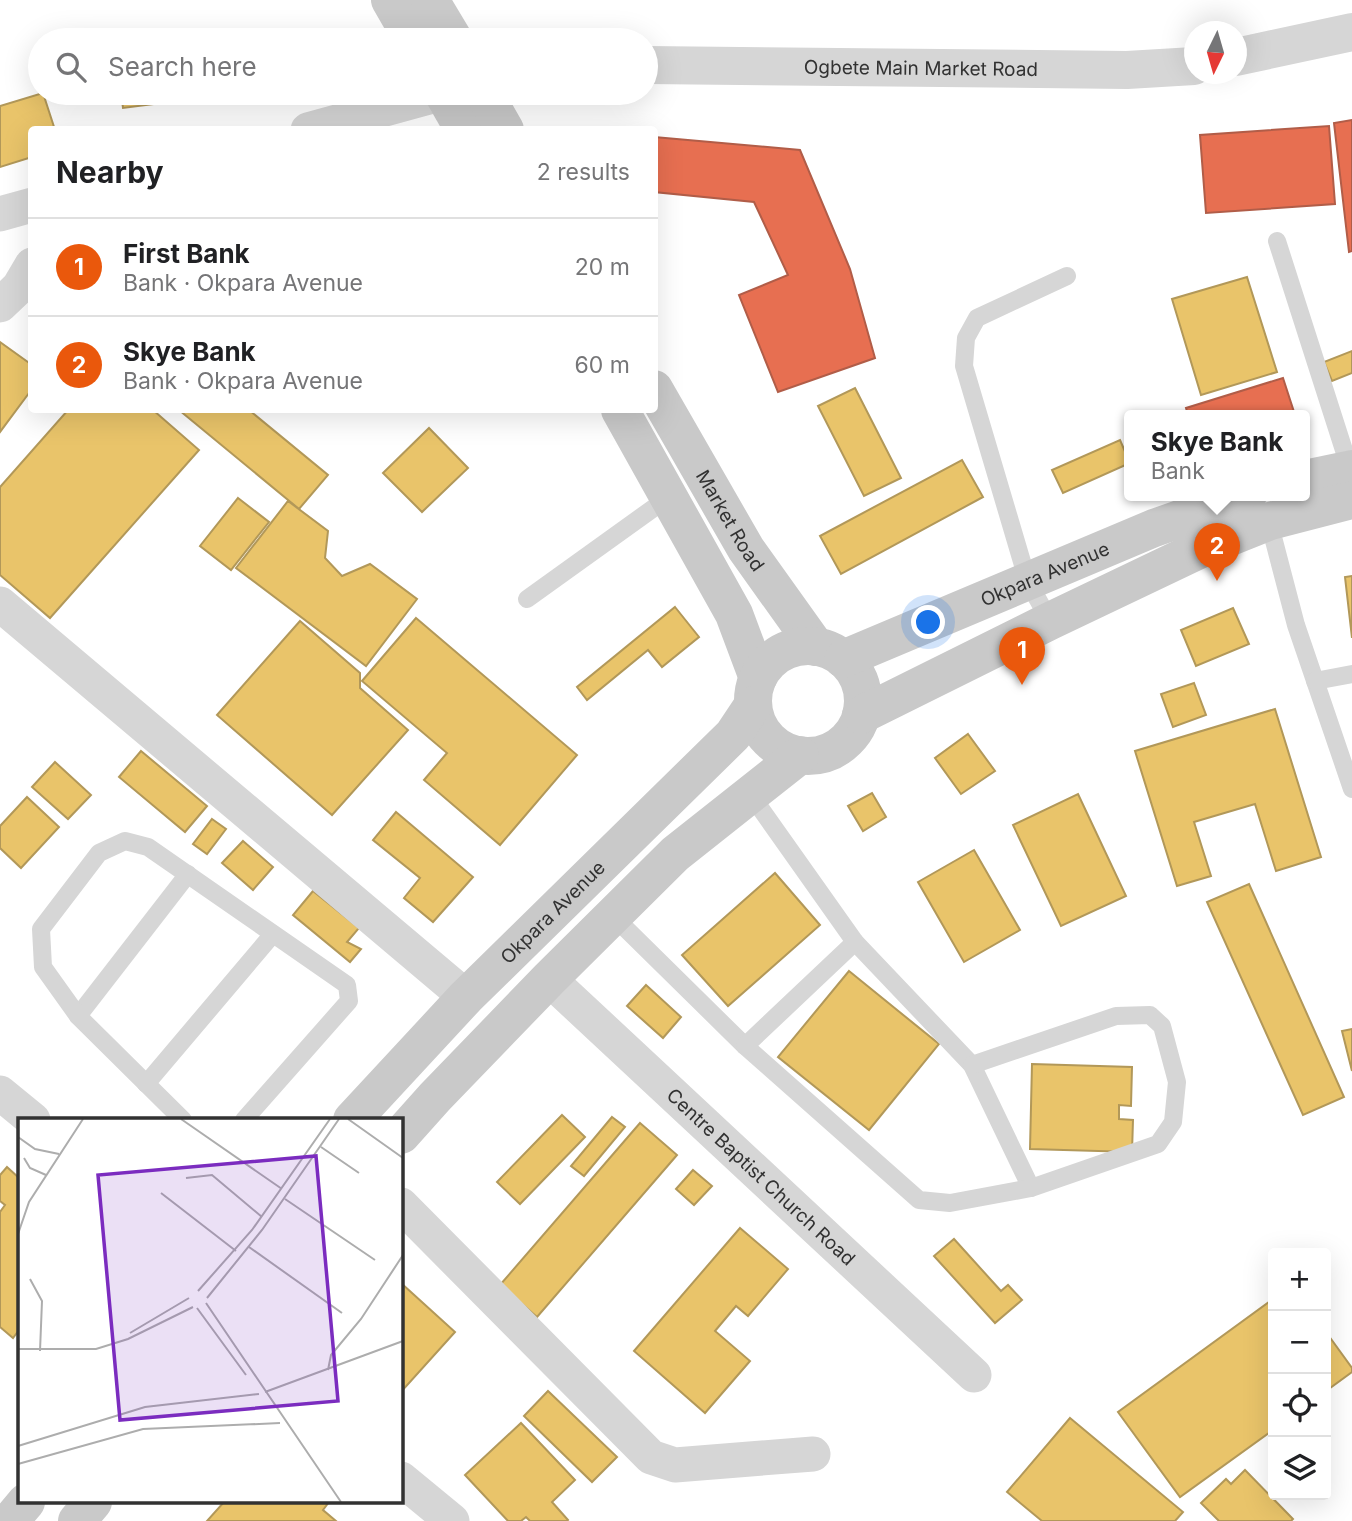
<!DOCTYPE html>
<meta charset="utf-8">
<style>
:root{--surface:#fff;--page:#f2f2f2;--text:#202124;--muted:#757577;--line:#e0e0e0;--accent:#ea580c}
body{margin:0;font-family:Inter,sans-serif;background:var(--page);color:var(--text)}
.controls{position:absolute;right:21px;bottom:21px;display:grid;overflow:hidden;border-radius:7px;box-shadow:0 7px 28px #0002}
.controls button{width:63px;height:63px;display:grid;place-items:center;padding:0;border:0;border-bottom:2px solid var(--line);background:var(--surface);color:var(--text);font:35px sans-serif}
.compass{position:absolute;left:1184px;top:21px;width:63px;height:63px;border-radius:50%;background:var(--surface);box-shadow:0 7px 28px #0002;rotate:185deg}
.you{position:absolute;left:929px;top:623px;width:24px;height:24px;margin:-18px;border:5px solid #fff;border-radius:50%;background:#1a73e8;box-shadow:0 0 0 10px #1a73e833}
.badge{display:grid;place-items:center;width:46px;height:46px;border-radius:50%;background:var(--accent);color:#fff;font-size:23px;font-weight:700}
.pin{position:absolute;translate:-50% -58px;filter:drop-shadow(0 2px 4px #0008)}
.pin::after{content:'';position:absolute;top:37px;width:24px;height:21px;background:inherit;clip-path:polygon(0 0,100% 0,50% 100%)}
.popup{position:absolute;left:1124px;top:410px;width:186px;height:91px;box-sizing:border-box;display:grid;place-content:center;border-radius:7px;background:var(--surface);filter:drop-shadow(0 2px 5px #0005);font-size:23px;white-space:nowrap;color:var(--muted)}
.popup b{font-size:26px;color:var(--text)}
.popup::after{content:'';position:absolute;left:50%;top:100%;margin-left:-14px;border:14px solid transparent;border-top-color:var(--surface)}
.list{margin:0;padding:0;list-style:none}
h2{display:flex;justify-content:space-between;align-items:center;height:91px;margin:0;padding:0 28px;font-size:30px}
h2 small{font-size:23px;font-weight:400;color:var(--muted)}
.list li{display:grid;grid-template-columns:46px 1fr auto;gap:21px;align-items:center;box-sizing:border-box;height:98px;padding:0 28px;border-top:2px solid var(--line)}
.list b{display:block;font-size:26px;white-space:nowrap}
.list p{margin:0;font-size:23px;white-space:nowrap;color:var(--muted)}
.list em{font-size:23px;font-style:normal;color:var(--muted)}
.icon{flex:none;width:38px;height:38px;fill:none;stroke:currentColor;stroke-width:2;stroke-linecap:round;stroke-linejoin:round}
.map{position:relative;flex:none;width:1352px;height:1521px;overflow:hidden}
.search{position:absolute;background:var(--surface);box-shadow:0 7px 28px #0002;left:28px;top:28px;width:630px;height:77px;display:flex;align-items:center;gap:18px;box-sizing:border-box;padding:0 24px;border-radius:38px;color:var(--muted);font-size:26px}
.panel{position:absolute;background:var(--surface);box-shadow:0 7px 28px #0002;left:28px;top:126px;width:630px;height:287px;border-radius:7px}
.map>svg:first-child{display:block}
.homes{fill:#e9c46a;stroke:#b29859;stroke-width:2}
.shops{fill:#e76f51;stroke:#b15d48;stroke-width:2}
.lines{fill:none;stroke-linecap:round;stroke-linejoin:round}
.service{stroke:#d6d6d6;stroke-width:18}
.minor{stroke:#d6d6d6;stroke-width:35}
.tertiary{stroke:#d6d6d6;stroke-width:38}
.primary{stroke:#c9c9c9;stroke-width:38}
.labels{text-anchor:middle;dominant-baseline:central;stroke-width:7;stroke-linejoin:round;paint-order:stroke}
.street-label{font-size:19px;fill:#323232;stroke:#fff}
.inset-road{fill:none;stroke:#adadad;stroke-width:2}
.view{fill:#7b2cbf;fill-opacity:0.15;stroke:#7b2cbf;stroke-width:3.5}
.inset-edge{fill:none;stroke:#323232;stroke-width:3.5}
</style>
<div class="map">
<svg width="1352" height="1521" viewBox="0 0 1352 1521">
<rect width="100%" height="100%" fill="#fff"/>
<g class="homes">
<polygon points="43,93 55,130 32,130 32,157 0,167 0,106"/>
<polygon points="121,93 241,93 123,108"/>
<polygon points="1247,277 1277,372 1201,395 1172,299"/>
<polygon points="0,342 32,365 32,389 0,432"/>
<polygon points="1352,351 1352,373 1332,381 1324,362"/>
<polygon points="855,388 901,478 864,496 818,406"/>
<polygon points="68,410 153,410 199,450 50,618 0,575 0,487"/>
<polygon points="179,410 249,410 328,475 299,509"/>
<polygon points="429,428 468,468 422,512 383,473"/>
<polygon points="1120,440 1130,463 1063,493 1052,470"/>
<polygon points="962,460 983,497 841,574 820,536"/>
<polygon points="238,498 269,522 231,570 200,546"/>
<polygon points="288,501 328,531 325,558 342,576 370,564 417,599 366,666 236,568"/>
<polygon points="1352,576 1352,638 1345,577"/>
<polygon points="675,607 699,637 662,667 648,650 587,700 577,687"/>
<polygon points="1233,608 1249,644 1196,666 1181,630"/>
<polygon points="416,618 577,755 500,845 424,780 447,753 362,681"/>
<polygon points="300,621 360,673 360,688 408,730 332,815 217,715"/>
<polygon points="1194,683 1206,715 1173,727 1161,694"/>
<polygon points="1275,709 1321,857 1276,871 1255,804 1194,822 1211,876 1177,886 1135,751"/>
<polygon points="968,734 995,771 961,794 935,758"/>
<polygon points="141,751 207,806 185,832 119,777"/>
<polygon points="55,762 91,795 68,819 32,787"/>
<polygon points="872,793 886,817 863,831 848,806"/>
<polygon points="1078,794 1126,896 1061,926 1013,825"/>
<polygon points="27,797 59,827 21,868 0,848 0,826"/>
<polygon points="396,812 473,877 433,922 404,898 420,878 373,840"/>
<polygon points="212,819 226,829 207,854 193,844"/>
<polygon points="243,841 273,867 253,890 222,863"/>
<polygon points="974,850 1020,930 964,962 918,882"/>
<polygon points="775,873 820,925 728,1006 682,955"/>
<polygon points="1249,884 1344,1097 1303,1115 1207,902"/>
<polygon points="313,891 359,928 347,942 361,949 350,962 293,915"/>
<polygon points="849,971 939,1044 869,1130 778,1057"/>
<polygon points="646,985 681,1017 663,1038 627,1006"/>
<polygon points="1352,1029 1352,1071 1342,1031"/>
<polygon points="1032,1064 1132,1067 1131,1106 1119,1105 1119,1119 1133,1120 1132,1152 1030,1149"/>
<polygon points="562,1115 585,1137 520,1204 497,1182"/>
<polygon points="612,1117 625,1127 584,1176 571,1166"/>
<polygon points="640,1123 677,1155 537,1317 500,1285"/>
<polygon points="7,1167 19,1178 19,1330 13,1338 0,1327 0,1212 5,1205 0,1201 0,1175"/>
<polygon points="693,1170 712,1186 694,1205 676,1189"/>
<polygon points="740,1228 788,1269 748,1316 736,1306 715,1331 750,1361 705,1413 634,1351"/>
<polygon points="954,1239 1001,1291 1008,1285 1022,1300 995,1323 934,1256"/>
<polygon points="401,1283 455,1332 401,1392"/>
<polygon points="1273,1299 1273,1430 1180,1497 1118,1412"/>
<polygon points="1326,1332 1352,1368 1352,1372 1326,1391"/>
<polygon points="548,1391 617,1457 592,1482 524,1416"/>
<polygon points="1070,1418 1183,1512 1175,1521 1042,1521 1007,1492"/>
<polygon points="521,1423 575,1480 552,1502 568,1520 567,1521 530,1521 526,1517 521,1521 508,1521 465,1475"/>
<polygon points="1245,1470 1293,1519 1291,1521 1219,1521 1201,1503 1226,1479 1231,1484"/>
<polygon points="224,1502 329,1502 323,1510 336,1521 207,1521"/>
</g>
<g class="shops">
<polygon points="1352,120 1352,251 1349,252 1334,123"/>
<polygon points="1329,126 1335,204 1206,213 1200,135"/>
<polygon points="654,137 800,150 850,269 875,358 778,392 739,295 788,275 754,202 654,192"/>
<polygon points="1283,378 1294,412 1286,415 1188,415 1186,408"/>
</g>
<g class="lines">
<g class="service">
<polyline points="1277,241 1350,469"/>
<polyline points="1268,518 1296,625 1352,789"/>
<polyline points="527,599 669,497"/>
<polyline points="1050,621 1028,582 964,366 966,338 977,318 1067,276"/>
<polyline points="1315,681 1352,674"/>
<polyline points="751,795 855,942 972,1065 1031,1188"/>
<polyline points="613,916 745,1046 919,1200 950,1203 1031,1188 1158,1144 1173,1122 1177,1082 1162,1026 1150,1015 1116,1016 972,1065"/>
<polyline points="78,1016 188,874"/>
<polyline points="745,1046 855,942"/>
<polyline points="146,1084 273,934"/>
<polyline points="183,1120 78,1016 43,967 41,929 99,853 125,841 148,847 347,985 349,1001 244,1120"/>
</g>
<g class="minor">
<polyline points="308,130 443,93"/>
<polyline points="0,214 32,205"/>
<polyline points="0,305 19,287 32,265"/>
<polyline points="0,604 466,997"/>
<path id="s1" d="M549 979 974 1375"/>
<polyline points="0,1093 33,1120"/>
<polyline points="401,1205 651,1457 675,1465 813,1454"/>
<polyline points="401,1479 452,1521"/>
</g>
<g class="tertiary">
<polyline points="1236,57 1352,32"/>
<path id="s2" d="M646 65 1127 70 1194 66"/>
</g>
<g class="primary">
<polyline points="390,0 413,40"/>
<polyline points="430,0 454,40"/>
<polyline points="443,93 464,130"/>
<polyline points="484,93 505,130"/>
<path id="s3" d="M654 389 746 549 816 647"/>
<polyline points="620,410 734,614 758,678"/>
<polyline points="1304,479 1352,469"/>
<circle cx="808" cy="701" r="55"/>
<path id="s4" d="M843 659 1154 528 1248 495"/>
<polyline points="861,715 1050,621 1205,547 1270,521 1352,500"/>
<path id="s5" d="M352 1120 466 997 733 735 753 705"/>
<polyline points="401,1135 435,1097 549,979 675,854 800,755"/>
<polyline points="10,1521 26,1502"/>
<polyline points="77,1521 93,1502"/>
</g>
</g>
<g class="labels">
<g class="street-label">
<text stroke="none"><textPath href="#s2" startOffset="275">Ogbete Main Market Road</textPath></text>
<text stroke="none"><textPath href="#s3" startOffset="152">Market Road</textPath></text>
<text stroke="none"><textPath href="#s4" startOffset="219">Okpara Avenue</textPath></text>
<text stroke="none"><textPath href="#s5" startOffset="289">Okpara Avenue</textPath></text>
<text stroke="none"><textPath href="#s1" startOffset="290">Centre Baptist Church Road</textPath></text>
</g>
</g>
<g transform="translate(18 1118)">
<rect width="385" height="385" fill="#fff"/>
<path class="inset-road" d="M163 1 264 71M330 1 385 40M0 19 17 31 41 36M303 29 341 55M6 40 12 50 28 57M168 60 194 57 244 99M143 75 218 133M267 81 357 142M0 116 11 84 65 1M231 129 324 195M12 161 24 183 22 233M180 173 234 112 312 1M189 180 244 112 321 1M188 185 323 384M179 190 228 257M112 215 171 180M0 231H78L110 221 175 189M310 252 313 237 343 201 385 137M247 274 385 223M0 328 127 289 241 276M0 346 125 311 262 305"/>
<path class="view" d="M298 38 320 283 102 302 80 57Z"/>
<rect width="385" height="385" class="inset-edge"/>
</g>
</svg>
<div class="controls">
<button>+</button>
<button>−</button>
<button><svg class="icon" aria-label="locate" viewBox="0 0 24 24"><circle cx="12" cy="12" r="6"/><path d="M12 2v4M12 18v4M2 12h4M18 12h4"/></svg></button>
<button><svg class="icon" aria-label="layers" viewBox="0 0 24 24"><path d="M12 4l9 5-9 5-9-5zM3 14l9 5 9-5"/></svg></button>
</div>
<svg class="compass" viewBox="-18 -18 36 36"><path d="M0-13l5 13h-10z" fill="#e53935"/><path d="M0 13l5-13h-10z" fill="#757577"/></svg>
<div class="you"></div>
<div class="pin badge" style="left:1022px;top:685px">1</div>
<div class="pin badge" style="left:1217px;top:581px">2</div>
<div class="popup"><b>Skye Bank</b>Bank</div>
<div class="search"><svg class="icon" aria-label="search" viewBox="0 0 24 24"><circle cx="10" cy="10" r="6"/><path d="M15 15l6 6"/></svg>Search here</div>
<section class="panel">
<h2>Nearby<small>2 results</small></h2>
<ul class="list">
<li><span class="badge">1</span><div><b>First Bank</b><p>Bank · Okpara Avenue</p></div><em>20 m</em></li>
<li><span class="badge">2</span><div><b>Skye Bank</b><p>Bank · Okpara Avenue</p></div><em>60 m</em></li>
</ul>
</section>
</div>
